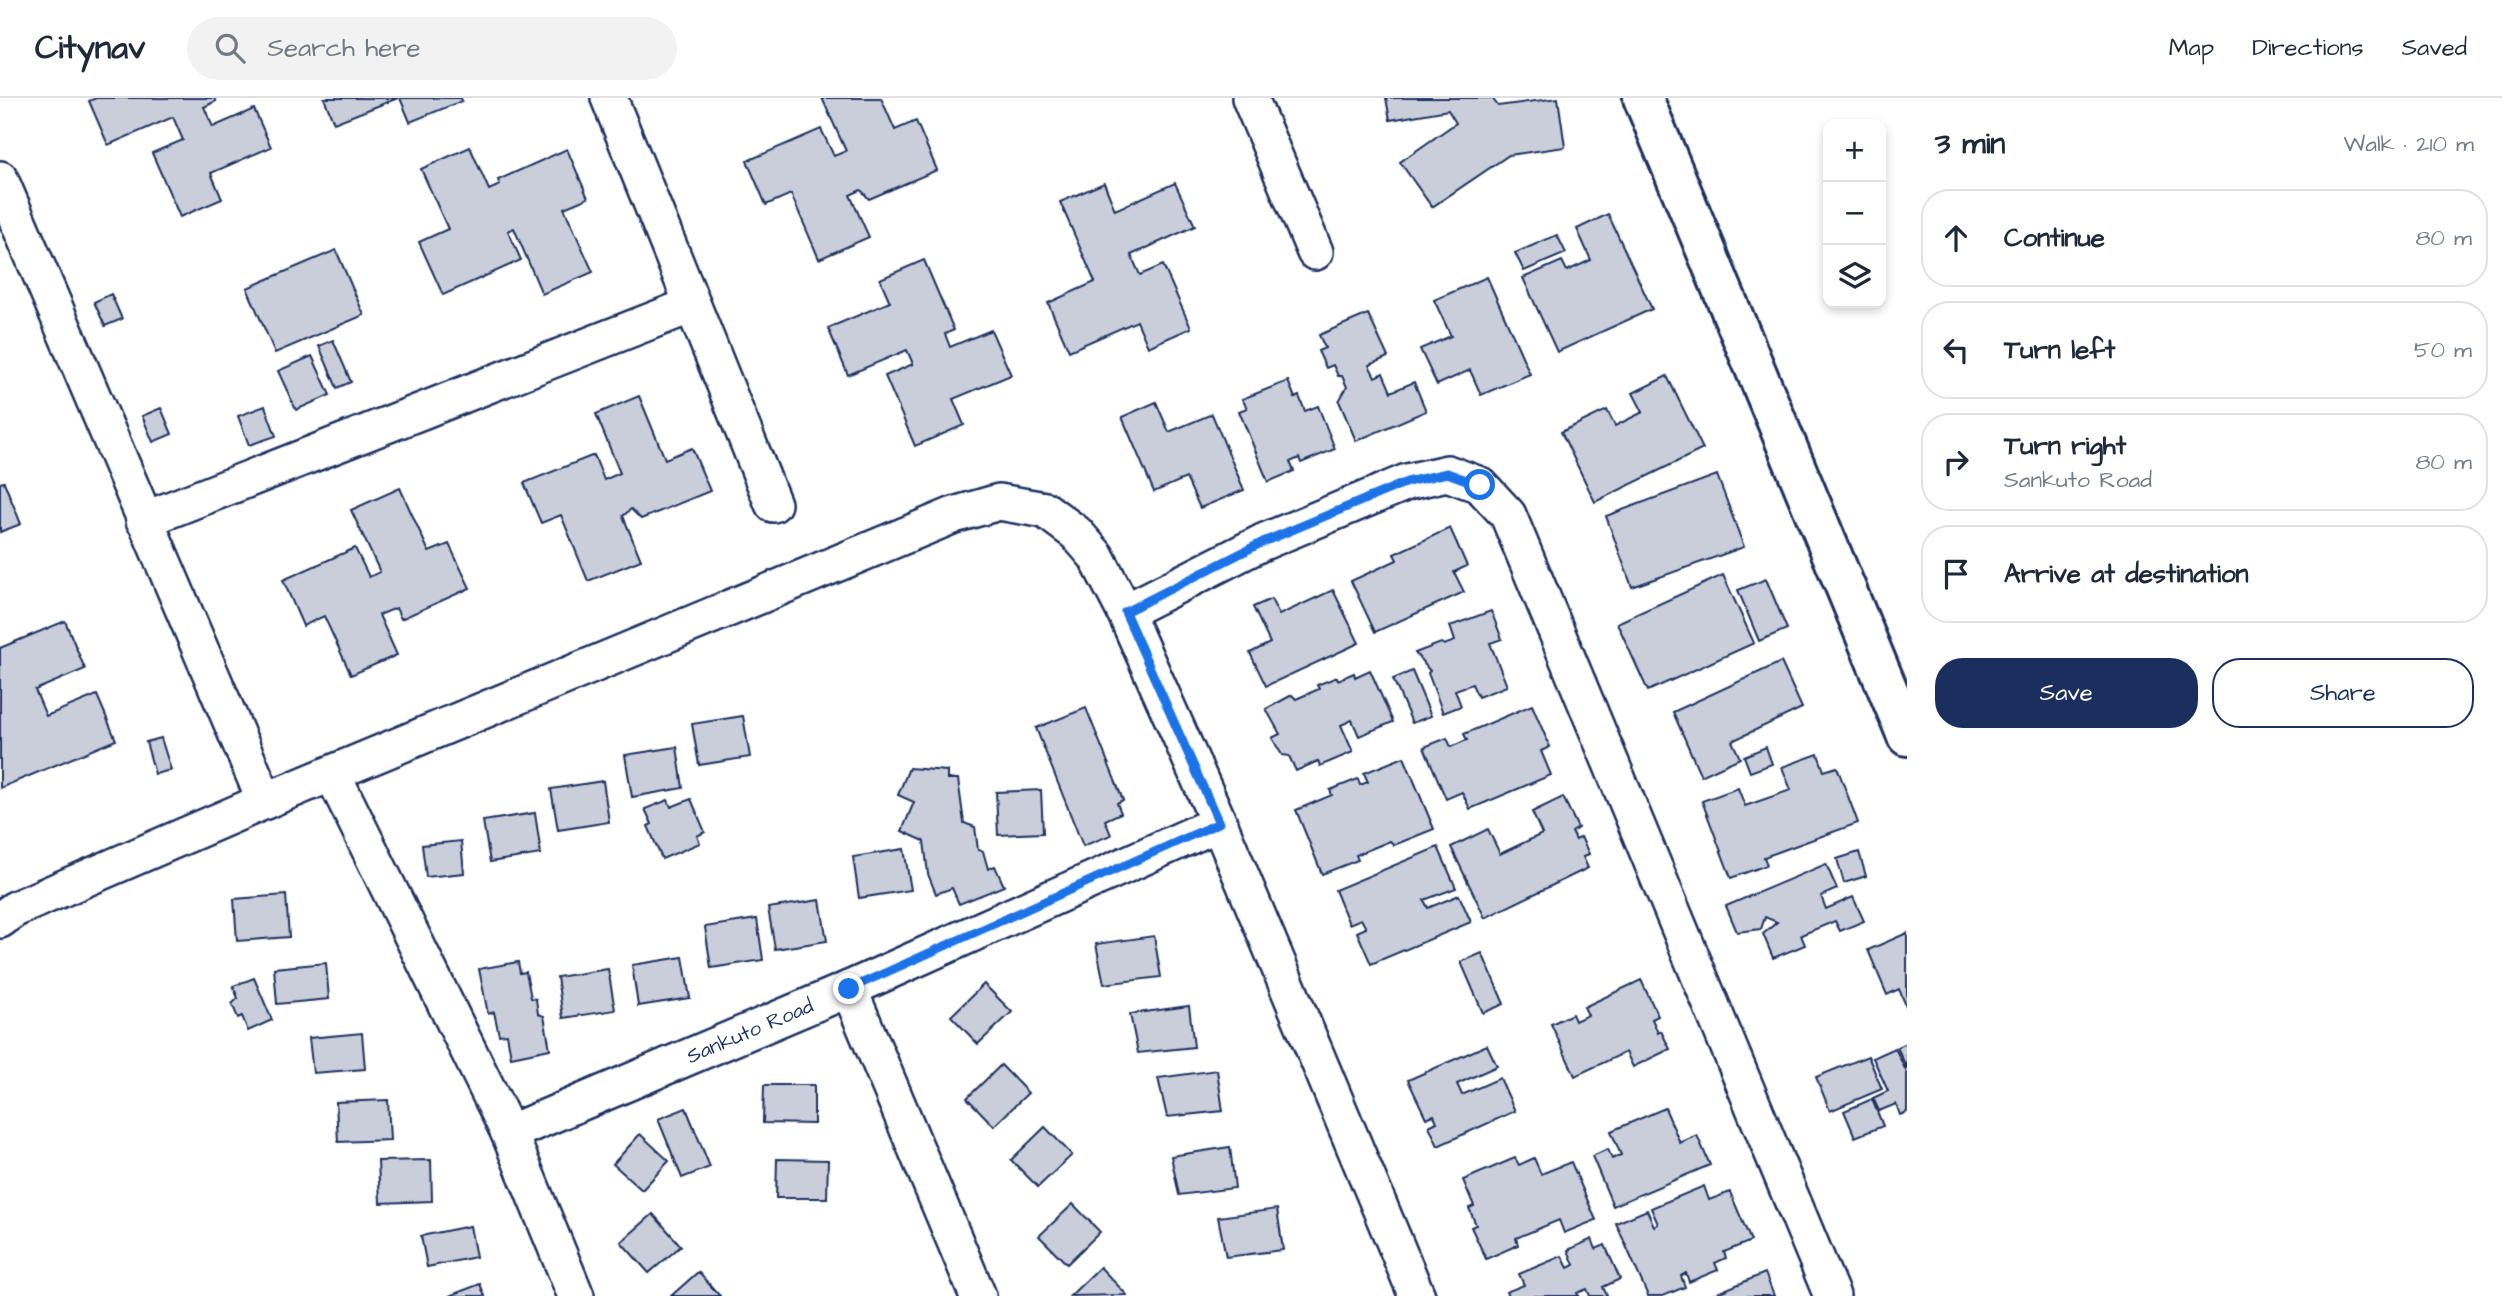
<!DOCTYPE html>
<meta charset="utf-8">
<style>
:root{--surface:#fff;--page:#f2f2f3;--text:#1f2937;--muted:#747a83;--line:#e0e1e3;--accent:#1b2f5e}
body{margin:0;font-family:"Architects Daughter",sans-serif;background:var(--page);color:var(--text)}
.controls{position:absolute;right:21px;top:21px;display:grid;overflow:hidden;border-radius:14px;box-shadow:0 4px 10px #0003}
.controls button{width:63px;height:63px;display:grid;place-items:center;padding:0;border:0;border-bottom:2px solid var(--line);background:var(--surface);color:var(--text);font:35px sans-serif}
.stop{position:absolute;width:21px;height:21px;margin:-16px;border:5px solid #1a73e8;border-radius:50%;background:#fff}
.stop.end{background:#1a73e8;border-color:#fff;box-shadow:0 2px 7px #0008}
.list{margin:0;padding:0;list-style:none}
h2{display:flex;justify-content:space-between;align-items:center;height:91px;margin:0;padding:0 28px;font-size:30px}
h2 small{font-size:23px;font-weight:400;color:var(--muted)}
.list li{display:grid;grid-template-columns:46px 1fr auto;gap:21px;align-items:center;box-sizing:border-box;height:98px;margin:0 14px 14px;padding:0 14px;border:2px solid var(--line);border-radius:28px}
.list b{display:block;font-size:26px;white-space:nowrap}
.list p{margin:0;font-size:23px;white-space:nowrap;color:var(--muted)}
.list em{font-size:23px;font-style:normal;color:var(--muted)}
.actions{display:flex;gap:14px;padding:21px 28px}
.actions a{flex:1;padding:16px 0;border:2px solid var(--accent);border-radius:28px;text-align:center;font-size:24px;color:var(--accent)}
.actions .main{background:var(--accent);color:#fff}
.icon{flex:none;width:38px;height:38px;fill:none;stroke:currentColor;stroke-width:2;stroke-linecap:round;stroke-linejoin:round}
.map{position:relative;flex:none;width:1907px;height:1198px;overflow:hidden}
header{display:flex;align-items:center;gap:42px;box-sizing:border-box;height:98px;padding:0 35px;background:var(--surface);border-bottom:2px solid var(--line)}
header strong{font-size:33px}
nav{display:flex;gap:38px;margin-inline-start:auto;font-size:24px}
.search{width:490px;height:63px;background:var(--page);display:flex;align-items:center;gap:18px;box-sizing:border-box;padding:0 24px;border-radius:38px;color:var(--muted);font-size:26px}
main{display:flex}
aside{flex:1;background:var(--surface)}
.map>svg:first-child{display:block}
.building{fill:#caceda;stroke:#1b2f5e;stroke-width:2}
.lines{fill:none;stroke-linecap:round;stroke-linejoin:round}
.minor-casing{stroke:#1b2f5e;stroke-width:40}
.tertiary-casing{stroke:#1b2f5e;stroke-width:44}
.minor{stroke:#fff;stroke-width:35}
.tertiary{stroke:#fff;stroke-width:38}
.route{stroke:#1a73e8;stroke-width:9}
.labels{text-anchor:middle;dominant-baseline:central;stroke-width:6;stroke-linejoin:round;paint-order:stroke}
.street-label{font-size:21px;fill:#1b2f5e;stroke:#fff}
</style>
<header>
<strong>Citynav</strong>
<div class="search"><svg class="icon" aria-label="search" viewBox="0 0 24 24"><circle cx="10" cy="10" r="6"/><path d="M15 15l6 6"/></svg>Search here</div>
<nav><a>Map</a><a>Directions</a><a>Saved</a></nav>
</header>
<main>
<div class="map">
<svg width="1907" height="1198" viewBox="0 0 1907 1198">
<rect width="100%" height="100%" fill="#fff"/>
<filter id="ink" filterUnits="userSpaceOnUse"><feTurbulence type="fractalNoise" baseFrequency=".0143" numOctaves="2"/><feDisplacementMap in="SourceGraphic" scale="14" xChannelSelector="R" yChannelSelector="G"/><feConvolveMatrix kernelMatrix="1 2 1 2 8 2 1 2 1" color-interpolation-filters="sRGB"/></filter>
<g filter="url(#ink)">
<g class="building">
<polygon points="96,0 214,0 216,3 204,9 213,29 254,11 271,49 211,75 222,101 180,119 152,55 183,42 173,19 108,47 89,3"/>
<polygon points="324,0 398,0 334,25"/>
<polygon points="400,0 461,0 462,3 410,24"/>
<polygon points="822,0 881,0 895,32 916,23 937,72 869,101 861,92 850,97 869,139 819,161 791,96 766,107 747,63 821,31 834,58 846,53"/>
<polygon points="1386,0 1492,0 1498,8 1558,0 1565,49 1509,57 1432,109 1400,64 1456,25 1448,12 1390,22"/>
<polygon points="470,49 489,92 500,87 498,82 567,51 588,100 564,110 593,174 542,196 514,130 508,133 521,162 443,197 419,144 448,131 421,71"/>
<polygon points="1104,85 1115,112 1175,85 1195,128 1131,157 1140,177 1163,167 1191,230 1148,249 1137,223 1069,253 1048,205 1095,184 1060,104"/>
<polygon points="1608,116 1652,211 1557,254 1523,180 1562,163 1567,173 1591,162 1577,131"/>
<polygon points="1557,137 1566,155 1524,173 1515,155"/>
<polygon points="336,152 364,217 275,255 247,190"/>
<polygon points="924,162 954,232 945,236 950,249 991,232 1011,277 953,301 964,327 915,348 885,278 913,266 907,252 848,277 828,230 890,204 880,181"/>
<polygon points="1487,179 1530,276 1481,297 1470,272 1437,287 1420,251 1451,238 1434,202"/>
<polygon points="111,196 122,221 105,228 94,204"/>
<polygon points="1368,216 1388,259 1369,267 1375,279 1383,275 1391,294 1414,284 1426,313 1356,343 1339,303 1347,289 1342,278 1338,278 1333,267 1326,270 1318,253 1325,250 1319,237"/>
<polygon points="333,242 351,284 337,290 319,248"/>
<polygon points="312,258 330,297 296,312 278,273"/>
<polygon points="1667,278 1703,351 1595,404 1561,334 1607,312 1615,328 1643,314 1633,295"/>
<polygon points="1288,283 1295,300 1299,298 1305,313 1318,308 1335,351 1301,365 1299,360 1290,364 1294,373 1268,384 1239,313 1247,310 1242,301"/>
<polygon points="639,298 665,361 692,350 710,393 641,421 631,411 623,418 641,462 588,483 561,417 541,425 524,385 594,357 604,382 620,375 596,316"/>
<polygon points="1156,304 1169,334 1212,316 1244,392 1200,410 1186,380 1154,394 1122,319"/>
<polygon points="265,308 276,338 249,347 238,318"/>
<polygon points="161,310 172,336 153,344 142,318"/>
<polygon points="1717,377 1744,449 1632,489 1606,418"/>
<polygon points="4,384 21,426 0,434 0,385"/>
<polygon points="400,390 429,454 449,446 470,490 401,521 396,510 379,517 397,557 351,577 324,518 303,528 283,482 355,450 369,479 380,474 351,412"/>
<polygon points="1450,430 1467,468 1454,474 1464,494 1375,534 1351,483 1397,462 1394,456"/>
<polygon points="1723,477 1754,545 1648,593 1617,525"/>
<polygon points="1766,481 1787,531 1759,543 1738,492"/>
<polygon points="1333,492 1359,545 1266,588 1250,555 1270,545 1253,509 1271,501 1279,517"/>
<polygon points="1491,513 1502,541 1490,545 1507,588 1478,599 1472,586 1455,592 1461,608 1443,615 1428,575 1430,573 1415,555 1441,545 1444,547 1455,543 1450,528"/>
<polygon points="65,523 85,571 35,592 46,618 97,597 116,642 0,690 0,550"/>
<polygon points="1781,564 1802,610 1732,643 1740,660 1701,678 1673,614"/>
<polygon points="1370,572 1393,624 1359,638 1352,622 1341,627 1353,654 1320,668 1318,663 1296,673 1289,658 1282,657 1272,640 1280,636 1266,611 1292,597 1296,601 1319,591 1317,587 1337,579 1338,582 1354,575 1355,579"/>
<polygon points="1412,573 1431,618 1412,625 1393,581"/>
<polygon points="1532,607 1550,649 1541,653 1551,677 1470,711 1462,694 1446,701 1424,649 1447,640 1451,649 1467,642 1464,636"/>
<polygon points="1086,610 1123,702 1117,705 1121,715 1105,722 1111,737 1083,748 1036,630"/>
<polygon points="743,618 750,659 699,667 692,626"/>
<polygon points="161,640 171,672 155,676 146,644"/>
<polygon points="677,649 683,690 632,699 625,657"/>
<polygon points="1766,649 1772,666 1750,674 1744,658"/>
<polygon points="1818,656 1824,673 1837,669 1858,725 1764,759 1767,767 1731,780 1702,703 1738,690 1745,708 1791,692 1782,669"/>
<polygon points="1404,659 1434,731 1394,747 1390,743 1356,757 1358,762 1322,776 1296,712 1332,697 1330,692 1358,681 1360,687 1368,684 1364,675"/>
<polygon points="909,670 947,673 947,681 958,681 964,725 975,729 978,752 983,753 988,771 995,768 1004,788 959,806 952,790 936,796 928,776 924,743 902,733 914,704 898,697"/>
<polygon points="603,683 609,724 558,732 551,691"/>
<polygon points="1041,692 1043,735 998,737 996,694"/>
<polygon points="1563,699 1578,730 1572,734 1576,742 1581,739 1589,756 1583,759 1588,770 1485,820 1451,749 1488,731 1500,756 1542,736 1532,714"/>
<polygon points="691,701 705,734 697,738 700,745 662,761 648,728 652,726 645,711 668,702 671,709"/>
<polygon points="535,715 541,756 490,764 483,723"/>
<polygon points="461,743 464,775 426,779 422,747"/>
<polygon points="1438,749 1456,790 1424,802 1428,810 1459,797 1471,824 1371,866 1357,834 1366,830 1361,821 1349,826 1335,792"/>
<polygon points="904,751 911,792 859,800 853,759"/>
<polygon points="1859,754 1866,778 1844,785 1837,761"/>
<polygon points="1826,766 1837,791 1821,798 1826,811 1853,799 1864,823 1840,833 1835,823 1801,837 1805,847 1773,860 1763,836 1777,824 1765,819 1761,831 1737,834 1726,808"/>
<polygon points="286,797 289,839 237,843 234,801"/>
<polygon points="820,802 827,843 775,851 768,810"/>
<polygon points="757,821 763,862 711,870 705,829"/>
<polygon points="1907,835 1907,910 1899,891 1887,897 1868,852"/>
<polygon points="1154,838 1161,879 1104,886 1096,846"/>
<polygon points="1482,855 1504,906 1483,915 1461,864"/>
<polygon points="683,859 690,900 638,908 632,867"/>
<polygon points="518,864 520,875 526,874 531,900 536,901 538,916 544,918 550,951 511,959 507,936 499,937 494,914 488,916 479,871"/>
<polygon points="326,865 329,901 277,906 274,870"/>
<polygon points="608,871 615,912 563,920 557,879"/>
<polygon points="254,880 272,922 248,933 242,918 238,920 232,906 238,900 233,888"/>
<polygon points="1641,882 1658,918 1652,921 1658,935 1661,933 1670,951 1633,969 1626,954 1575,978 1551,926 1572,916 1575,923 1588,917 1584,909"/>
<polygon points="984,886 1012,914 978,946 951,918"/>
<polygon points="1189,908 1194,949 1138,955 1130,916"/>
<polygon points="362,935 365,971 313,975 309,940"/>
<polygon points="1907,945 1907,971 1897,949"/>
<polygon points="1487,947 1497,968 1457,986 1462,997 1500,980 1515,1013 1438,1048 1429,1028 1437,1024 1434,1017 1426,1020 1408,982"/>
<polygon points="1895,950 1907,975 1907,1014 1900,1017 1896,1006 1879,1013 1873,1000 1888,993 1873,960"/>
<polygon points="1868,958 1882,991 1830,1013 1816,979"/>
<polygon points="1001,967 1028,995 994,1028 967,1000"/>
<polygon points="1217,972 1223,1013 1167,1019 1158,980"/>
<polygon points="764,987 814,987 814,1026 763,1025"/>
<polygon points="1872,1001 1883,1028 1855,1039 1844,1013"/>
<polygon points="388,1002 390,1042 338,1044 336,1004"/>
<polygon points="686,1010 710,1069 682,1080 658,1021"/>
<polygon points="1665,1010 1680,1045 1697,1037 1710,1067 1613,1108 1592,1058 1608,1051 1612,1061 1621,1057 1611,1033"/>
<polygon points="1045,1029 1072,1057 1038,1089 1011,1062"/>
<polygon points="640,1036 669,1063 642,1092 613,1066"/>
<polygon points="1230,1049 1235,1090 1179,1097 1171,1058"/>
<polygon points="1515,1060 1519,1067 1534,1060 1541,1076 1571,1064 1596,1122 1564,1135 1559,1122 1516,1140 1518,1147 1486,1161 1471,1129 1476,1127 1469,1110 1474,1108 1463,1082"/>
<polygon points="777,1061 828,1062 827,1100 776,1100"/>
<polygon points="431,1062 432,1103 380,1105 378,1063"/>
<polygon points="1704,1088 1709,1102 1730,1094 1751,1143 1724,1154 1726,1160 1715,1165 1718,1172 1689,1184 1686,1175 1681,1178 1685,1189 1663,1198 1648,1198 1616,1125 1647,1112 1654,1128 1658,1126 1651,1110"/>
<polygon points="1073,1106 1100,1134 1067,1166 1039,1138"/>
<polygon points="1277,1111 1283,1152 1226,1159 1218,1119"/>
<polygon points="653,1116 681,1148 649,1175 621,1144"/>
<polygon points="470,1128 476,1159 427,1169 421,1138"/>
<polygon points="1592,1141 1596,1151 1605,1147 1620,1181 1603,1189 1607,1198 1590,1198 1587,1191 1577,1195 1579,1198 1508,1198 1506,1194 1524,1187 1519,1176 1562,1158 1568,1170 1574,1167 1568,1152"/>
<polygon points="1100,1169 1127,1197 1070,1198"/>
<polygon points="698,1174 720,1198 671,1198"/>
<polygon points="1765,1175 1774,1198 1710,1198"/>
<polygon points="480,1186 485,1198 449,1198"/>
</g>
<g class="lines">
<g class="minor-casing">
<g id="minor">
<polyline points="609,0 773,406"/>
<polyline points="1250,0 1315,154"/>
<polyline points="0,81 265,703"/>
<polyline points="144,422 692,207"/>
<polyline points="1125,514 1263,444 1407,384 1447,375 1480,387 1508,417 1832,1198"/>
<polyline points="333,677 509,1035 576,1198"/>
<polyline points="0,822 15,811 265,703 954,417 999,404 1045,412 1076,435 1096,458 1125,514 1219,725 1417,1198"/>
<polyline points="849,891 978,1198"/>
<polyline points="509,1035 849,891 1219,725"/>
</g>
</g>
<g class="tertiary-casing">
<polyline id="tertiary" points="1643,0 1907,638"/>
</g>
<use href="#minor" class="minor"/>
<use href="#tertiary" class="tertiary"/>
</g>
</g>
<g class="lines" filter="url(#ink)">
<polyline class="route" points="849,891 1219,725 1125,514 1263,444 1407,384 1447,375 1480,387"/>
</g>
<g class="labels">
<g class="street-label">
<text transform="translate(750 933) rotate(-23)">Sankuto Road</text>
</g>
</g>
</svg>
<div class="controls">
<button>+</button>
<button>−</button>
<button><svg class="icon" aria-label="layers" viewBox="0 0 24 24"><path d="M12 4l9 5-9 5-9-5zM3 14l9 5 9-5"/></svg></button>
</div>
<div class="stop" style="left:1480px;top:387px"></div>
<div class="stop end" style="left:849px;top:891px"></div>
</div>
<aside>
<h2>3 min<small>Walk · 210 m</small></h2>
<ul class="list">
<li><svg class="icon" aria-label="ahead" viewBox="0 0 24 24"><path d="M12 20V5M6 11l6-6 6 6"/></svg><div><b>Continue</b></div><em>80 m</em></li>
<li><svg class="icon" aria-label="left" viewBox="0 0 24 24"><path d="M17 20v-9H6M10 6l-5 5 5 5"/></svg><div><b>Turn left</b></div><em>50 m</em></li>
<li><svg class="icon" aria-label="right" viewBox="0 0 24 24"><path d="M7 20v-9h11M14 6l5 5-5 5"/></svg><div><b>Turn right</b><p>Sankuto Road</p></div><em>80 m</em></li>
<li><svg class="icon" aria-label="arrive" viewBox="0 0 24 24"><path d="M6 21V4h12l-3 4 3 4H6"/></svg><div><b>Arrive at destination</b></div></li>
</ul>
<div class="actions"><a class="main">Save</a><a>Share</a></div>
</aside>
</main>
